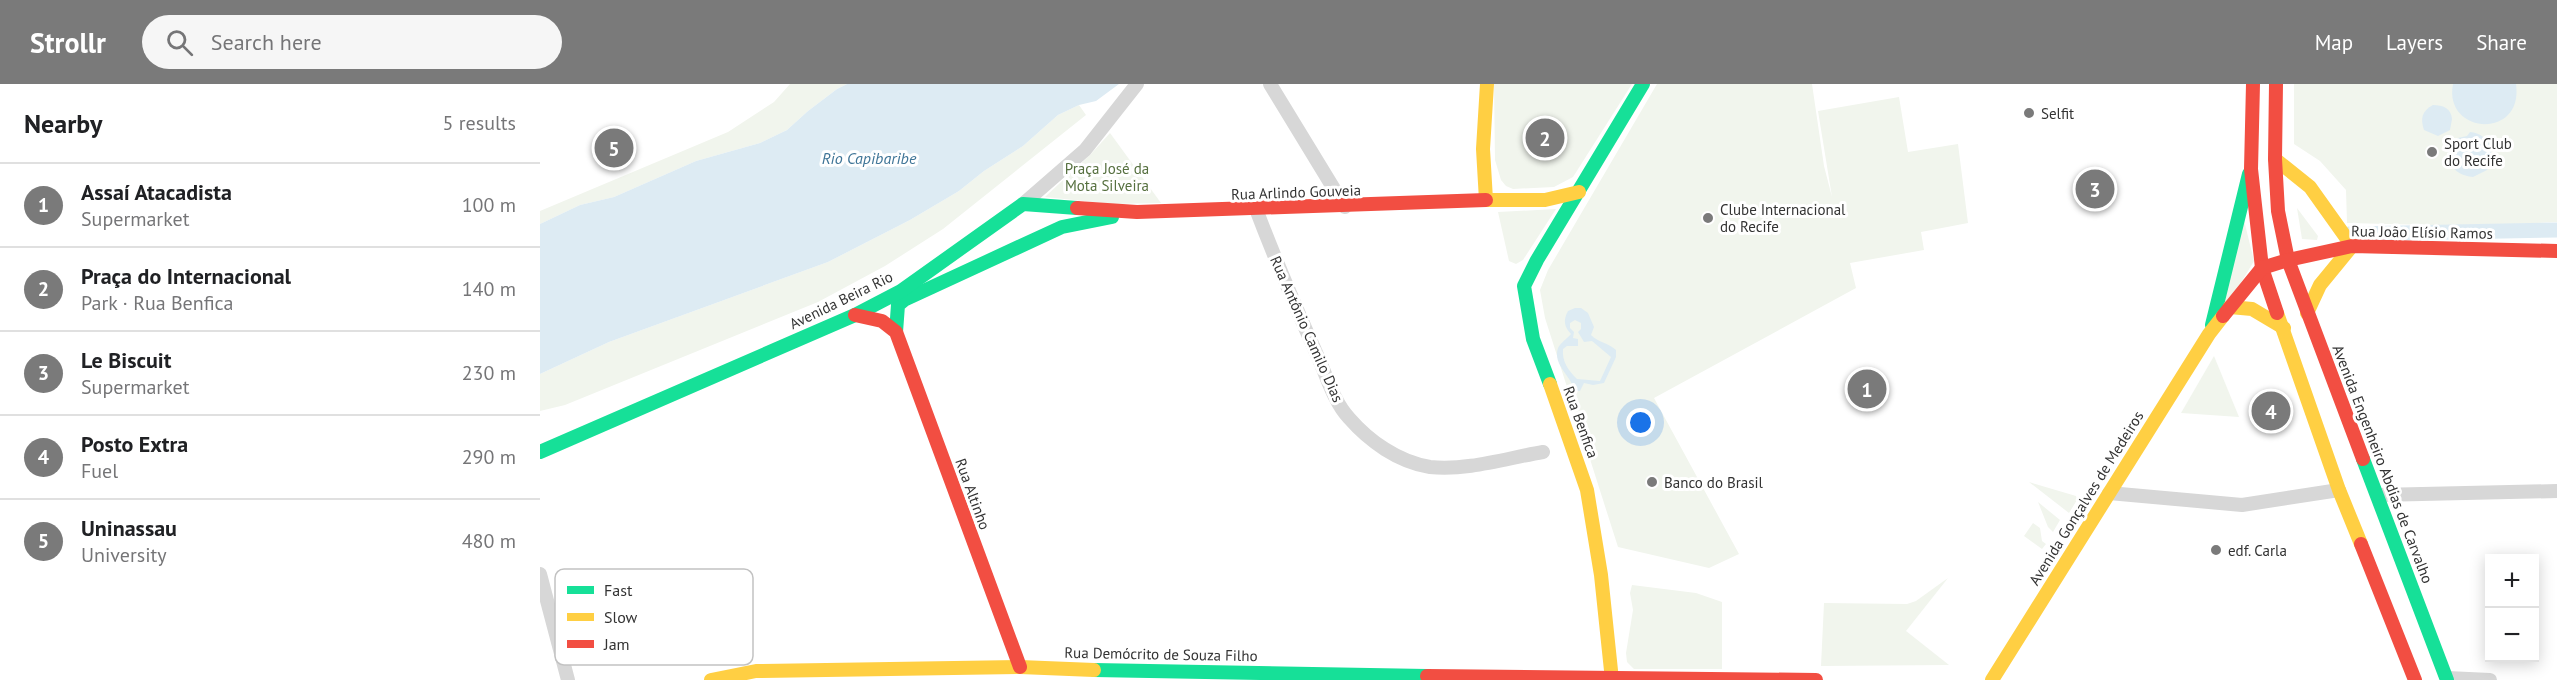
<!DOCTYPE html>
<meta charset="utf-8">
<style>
:root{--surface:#fff;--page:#f6f6f6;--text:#202124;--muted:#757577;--line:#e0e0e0;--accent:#7a7a7a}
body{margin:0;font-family:"PT Sans",sans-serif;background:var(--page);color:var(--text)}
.controls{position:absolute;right:18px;bottom:18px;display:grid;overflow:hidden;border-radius:0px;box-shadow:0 3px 15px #0003}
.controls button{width:54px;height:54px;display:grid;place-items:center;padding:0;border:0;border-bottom:2px solid var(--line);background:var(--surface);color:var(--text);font:30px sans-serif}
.you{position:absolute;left:1101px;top:339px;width:21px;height:21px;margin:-15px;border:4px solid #fff;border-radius:50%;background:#1a73e8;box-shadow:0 0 0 9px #1a73e833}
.badge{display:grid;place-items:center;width:39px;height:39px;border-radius:50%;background:var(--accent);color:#fff;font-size:20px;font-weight:700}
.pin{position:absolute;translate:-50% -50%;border:3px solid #fff;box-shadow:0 2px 6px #0006}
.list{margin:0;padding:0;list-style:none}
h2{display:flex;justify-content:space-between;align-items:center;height:78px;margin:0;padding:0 24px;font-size:26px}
h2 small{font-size:20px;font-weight:400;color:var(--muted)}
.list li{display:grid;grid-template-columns:39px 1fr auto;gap:18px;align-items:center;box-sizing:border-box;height:84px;padding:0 24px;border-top:2px solid var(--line)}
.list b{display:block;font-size:22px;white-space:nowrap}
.list p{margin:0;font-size:20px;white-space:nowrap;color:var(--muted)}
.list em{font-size:20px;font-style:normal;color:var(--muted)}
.icon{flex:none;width:33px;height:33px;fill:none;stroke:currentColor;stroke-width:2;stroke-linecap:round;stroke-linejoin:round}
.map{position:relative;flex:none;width:2017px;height:596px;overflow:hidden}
header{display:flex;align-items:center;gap:36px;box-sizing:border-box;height:84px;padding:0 30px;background:var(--accent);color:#fff}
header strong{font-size:28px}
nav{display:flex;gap:33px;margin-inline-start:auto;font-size:21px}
.search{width:420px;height:54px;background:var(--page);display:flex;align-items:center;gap:15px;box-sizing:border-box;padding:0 21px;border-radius:33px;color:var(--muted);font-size:22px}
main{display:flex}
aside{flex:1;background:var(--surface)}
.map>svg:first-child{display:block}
.green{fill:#f1f5ed}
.water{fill:#ddebf3;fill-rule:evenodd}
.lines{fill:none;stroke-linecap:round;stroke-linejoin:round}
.canal{stroke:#ddebf3;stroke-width:15}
.street{stroke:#d7d7d7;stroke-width:14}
.fast{stroke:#16e098;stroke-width:14}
.slow{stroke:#ffcf43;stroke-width:14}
.jam{stroke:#f24e42;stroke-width:14}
.poi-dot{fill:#7a7a7a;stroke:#fff;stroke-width:2}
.labels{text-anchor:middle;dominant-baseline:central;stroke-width:6;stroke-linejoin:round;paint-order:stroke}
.poi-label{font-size:15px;fill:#333;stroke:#fff;text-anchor:start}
.park-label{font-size:15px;fill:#56703f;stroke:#fff}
.street-label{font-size:15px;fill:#333;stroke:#fff}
.water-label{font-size:16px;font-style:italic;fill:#3f7597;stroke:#fff}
.key{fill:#fff;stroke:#c2c2c2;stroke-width:1.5}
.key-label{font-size:16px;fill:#333}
</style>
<header>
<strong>Strollr</strong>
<div class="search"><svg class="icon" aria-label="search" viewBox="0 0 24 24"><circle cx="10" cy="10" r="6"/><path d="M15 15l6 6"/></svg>Search here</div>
<nav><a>Map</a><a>Layers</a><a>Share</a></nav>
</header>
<main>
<aside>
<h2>Nearby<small>5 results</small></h2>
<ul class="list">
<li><span class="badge">1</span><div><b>Assaí Atacadista</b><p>Supermarket</p></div><em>100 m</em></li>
<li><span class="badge">2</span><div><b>Praça do Internacional</b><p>Park · Rua Benfica</p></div><em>140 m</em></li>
<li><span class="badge">3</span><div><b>Le Biscuit</b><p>Supermarket</p></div><em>230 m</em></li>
<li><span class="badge">4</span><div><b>Posto Extra</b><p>Fuel</p></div><em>290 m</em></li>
<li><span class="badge">5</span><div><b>Uninassau</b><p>University</p></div><em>480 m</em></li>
</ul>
</aside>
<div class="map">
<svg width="2017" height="596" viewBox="0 0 2017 596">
<rect width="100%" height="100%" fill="#fff"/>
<g class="green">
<polygon points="250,0 307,0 297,5 268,27 247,46 220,59 156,77 74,113 40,121 0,140 0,127 188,48 234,18"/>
<polygon points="954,0 1092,0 1033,93 1014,103 973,105 966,102 961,96 955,76"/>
<polygon points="1117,0 1272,0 1284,82 1292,113 1278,27 1359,13 1368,68 1418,60 1428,139 1381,148 1384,166 1310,179 1316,204 1114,314 1199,470 1169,484 1078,463 1005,234 1000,206 1008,186"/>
<polygon points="1754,0 2017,0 2017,138 1927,142 1807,139 1806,106 1780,77 1754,60"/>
<polygon points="539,21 546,31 403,145 345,182 278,218 25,321 0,327 0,290 69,258 288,178 370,136 419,107 444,87 483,62 518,31"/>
<polygon points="570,49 621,119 572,120 505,113 551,70"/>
<polygon points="1757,124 1778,152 1777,156 1762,155"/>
<polygon points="1016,125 983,176 976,180 969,177 958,128"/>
<polygon points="1703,132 1714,177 1682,230"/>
<polygon points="1674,272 1699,333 1641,329"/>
<polygon points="1489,398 1536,412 1537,416 1529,429"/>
<polygon points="1498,418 1520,436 1513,448 1508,443"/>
<polygon points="1493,439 1500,444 1502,457 1506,460 1502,465 1484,452"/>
<polygon points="1408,494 1366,547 1409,581 1281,582 1284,519 1367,520 1376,517"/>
<polygon points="1092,501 1156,509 1182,518 1182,585 1094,585 1087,578 1086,569 1093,526 1090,509"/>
</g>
<g class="water">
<polygon points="307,0 579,0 556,17 539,21 518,31 483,62 444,87 419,107 370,136 288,178 69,258 0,290 0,140 40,121 74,113 156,77 220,59 247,46 268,27 297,5"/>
<path d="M1913 0H1976C1984 56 1903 51 1913 0Z"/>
<path d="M1893 21C1903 21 1911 24 1912 35L1910 46 1898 52 1884 46C1880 34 1882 27 1893 21Z"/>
<path d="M1930 48C1950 50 1957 69 1947 86L1933 93C1912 91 1902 74 1913 55L1927 52Z"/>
<path d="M1035 224H1041L1048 229 1054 243 1051 251C1057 258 1069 259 1076 266V273L1064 299 1053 301 1044 299 1040 307H1034C1033 293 1012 281 1018 264 1020 259 1027 255 1031 250 1024 243 1023 236 1028 227ZM1035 236 1041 239V245L1038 248 1044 258 1052 257 1071 273 1060 297 1037 295C1028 286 1022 278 1023 265L1027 262H1038V255L1033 254 1034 248 1030 244V239Z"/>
</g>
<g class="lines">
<polyline class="canal" points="1809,150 2017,146"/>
<g class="street">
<polyline points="730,0 805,123"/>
<polyline points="483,120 545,66 597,0"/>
<path d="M716 125C735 175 756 224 778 273 787 293 794 318 809 334 829 357 858 378 890 383 927 387 967 374 1003 368"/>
<polyline points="1569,409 1702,421 1799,406"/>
<polyline points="1838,411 2017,407"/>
<polyline points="0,490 28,596"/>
<polyline points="1907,594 1950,596"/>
</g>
<g class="fast">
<polyline points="1672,241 1709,90"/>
<polyline points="356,248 358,221 364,216 522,143 572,133"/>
<polyline points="1010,300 993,255 984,202 997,176 1103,0"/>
<polyline points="0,368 315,231 361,207 483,120 537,124"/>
<polyline points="1823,375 1907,596"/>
<polyline points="554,586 887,592"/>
</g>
<g class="slow">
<polyline points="947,0 943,65 946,116 1005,116 1039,108"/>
<polyline points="1735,75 1770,103 1812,162 1780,201 1767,229"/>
<polyline points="1690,223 1712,225 1744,244"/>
<polyline points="1737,229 1799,406 1821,460"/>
<polyline points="1010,300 1047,406 1061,491 1072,596"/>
<polyline points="171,596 216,587 480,583 554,586"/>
<polyline points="1452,596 1669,250 1683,232"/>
</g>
<g class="jam">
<polyline points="1713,0 1711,85 1722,184 1737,229"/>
<polyline points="1736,0 1735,75 1738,127 1748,176 1823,375"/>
<polyline points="537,124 597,128 946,116"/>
<polyline points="1748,176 1812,162 2017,167"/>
<polyline points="315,231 342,237 356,248 480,583"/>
<polyline points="1683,232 1722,184 1748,176"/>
<polyline points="1821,460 1875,596"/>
<polyline points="887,592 1276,596"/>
</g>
</g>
<g class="poi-dot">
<circle cx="1489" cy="29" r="6"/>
<circle cx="1892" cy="68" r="6"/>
<circle cx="1168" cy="134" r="6"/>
<circle cx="1112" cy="398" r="6"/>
<circle cx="1676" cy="466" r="6"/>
</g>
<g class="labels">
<g class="poi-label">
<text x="1501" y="29">Selfit</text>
<text x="1904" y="59">Sport Club<tspan x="1904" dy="17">do Recife</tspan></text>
<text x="1180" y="125">Clube Internacional<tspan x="1180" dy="17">do Recife</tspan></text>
<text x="1124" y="398">Banco do Brasil</text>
<text x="1688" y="466">edf. Carla</text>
</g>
<g class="park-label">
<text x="567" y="84">Praça José da<tspan x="567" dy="17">Mota Silveira</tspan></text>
</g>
<g class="street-label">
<text transform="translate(756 108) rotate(-2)">Rua Arlindo Gouveia</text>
<text transform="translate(1882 148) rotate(1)">Rua João Elísio Ramos</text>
<text transform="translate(301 216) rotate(-26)">Avenida Beira Rio</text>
<text transform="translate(767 245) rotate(66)">Rua Antônio Camilo Dias</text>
<text transform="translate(1041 338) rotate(70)">Rua Benfica</text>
<text transform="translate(1843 380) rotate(69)">Avenida Engenheiro Abdias de Carvalho</text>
<text transform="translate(433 410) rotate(70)">Rua Altinho</text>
<text transform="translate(1546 414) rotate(-58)">Avenida Gonçalves de Medeiros</text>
<text transform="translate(621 570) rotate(1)">Rua Demócrito de Souza Filho</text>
</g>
<g class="water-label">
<text x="329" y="74">Rio Capibaribe</text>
</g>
</g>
<rect x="15" y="485" width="198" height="96" rx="9" class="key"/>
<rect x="27" y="502" width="27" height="8" fill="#16e098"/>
<rect x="27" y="529" width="27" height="8" fill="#ffcf43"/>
<rect x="27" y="556" width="27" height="8" fill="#f24e42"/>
<g class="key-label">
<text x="64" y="512">Fast</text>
<text x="64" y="539">Slow</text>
<text x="64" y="566">Jam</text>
</g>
</svg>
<div class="controls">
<button>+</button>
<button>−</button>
</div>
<div class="you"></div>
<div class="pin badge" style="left:1327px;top:305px">1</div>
<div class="pin badge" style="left:1005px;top:54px">2</div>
<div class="pin badge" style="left:1555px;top:105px">3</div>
<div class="pin badge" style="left:1731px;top:327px">4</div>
<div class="pin badge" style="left:74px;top:64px">5</div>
</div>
</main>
